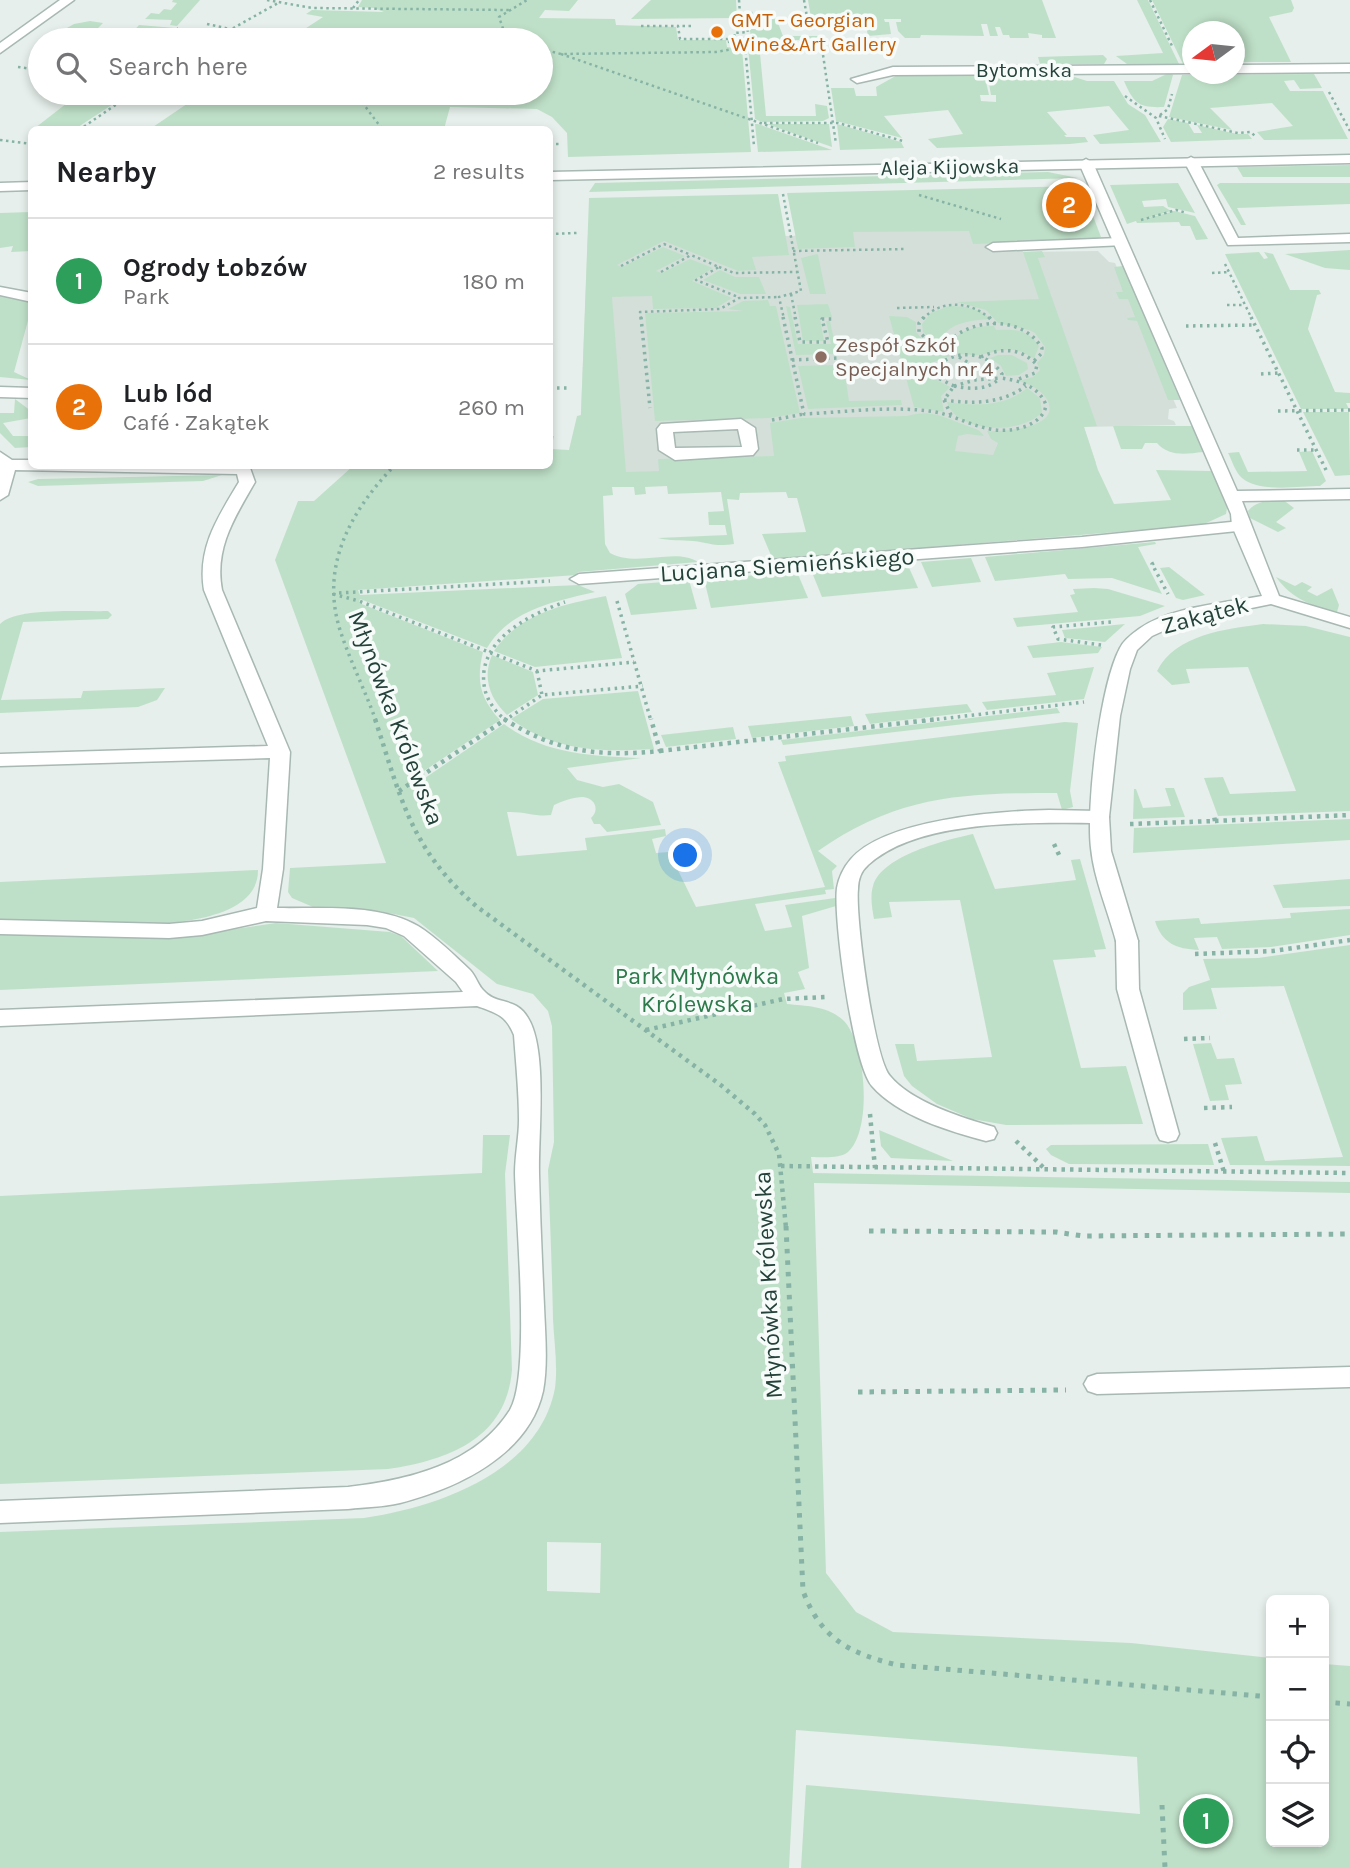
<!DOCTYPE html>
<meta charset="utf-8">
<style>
:root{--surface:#fff;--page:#f2f2f2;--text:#202124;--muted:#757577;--line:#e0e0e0;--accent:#7f4e3f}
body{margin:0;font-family:Karla,sans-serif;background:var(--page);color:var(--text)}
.controls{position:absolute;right:21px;bottom:21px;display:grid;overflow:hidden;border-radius:10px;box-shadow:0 4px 10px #0003}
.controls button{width:63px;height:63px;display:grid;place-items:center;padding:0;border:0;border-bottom:2px solid var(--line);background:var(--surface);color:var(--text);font:35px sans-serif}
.compass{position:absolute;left:1182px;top:21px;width:63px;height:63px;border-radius:50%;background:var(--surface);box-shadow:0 4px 10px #0003;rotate:255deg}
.you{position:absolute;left:686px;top:856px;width:24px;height:24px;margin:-18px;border:5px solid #fff;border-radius:50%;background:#1a73e8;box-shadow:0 0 0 10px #1a73e833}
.badge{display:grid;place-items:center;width:46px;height:46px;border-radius:50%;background:var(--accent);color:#fff;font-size:23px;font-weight:700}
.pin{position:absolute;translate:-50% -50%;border:4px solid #fff;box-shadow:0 2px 7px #0006}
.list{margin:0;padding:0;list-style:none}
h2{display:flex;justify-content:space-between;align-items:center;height:91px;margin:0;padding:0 28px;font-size:30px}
h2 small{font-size:23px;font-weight:400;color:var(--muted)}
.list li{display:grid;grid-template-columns:46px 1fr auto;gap:21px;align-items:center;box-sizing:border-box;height:126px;padding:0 28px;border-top:2px solid var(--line)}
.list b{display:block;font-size:26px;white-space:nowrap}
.list p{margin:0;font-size:23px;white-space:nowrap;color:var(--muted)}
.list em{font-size:23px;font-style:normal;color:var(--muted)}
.icon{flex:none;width:38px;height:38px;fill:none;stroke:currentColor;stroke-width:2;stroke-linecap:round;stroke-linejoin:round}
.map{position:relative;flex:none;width:1350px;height:1868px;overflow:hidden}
.search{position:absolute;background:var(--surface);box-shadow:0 4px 10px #0003;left:28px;top:28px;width:525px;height:77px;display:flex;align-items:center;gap:18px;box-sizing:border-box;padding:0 24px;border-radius:38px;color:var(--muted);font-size:26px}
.panel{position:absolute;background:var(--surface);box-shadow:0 4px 10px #0003;left:28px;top:126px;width:525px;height:343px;border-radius:10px}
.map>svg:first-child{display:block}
.built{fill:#d4dfda}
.green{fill:#bfe0c8;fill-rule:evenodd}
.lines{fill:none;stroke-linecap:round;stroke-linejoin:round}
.service-casing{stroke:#a8b8b2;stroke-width:3}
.minor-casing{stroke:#a8b8b2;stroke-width:3}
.tertiary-casing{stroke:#a8b8b2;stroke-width:3}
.path-far3{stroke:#86b3a5;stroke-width:2.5;stroke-dasharray:2.5 3.5;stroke-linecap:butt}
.path-far2{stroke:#86b3a5;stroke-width:3.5;stroke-dasharray:2.5 4.5;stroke-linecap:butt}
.path-far1{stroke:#86b3a5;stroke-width:4.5;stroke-dasharray:3.5 5;stroke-linecap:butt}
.path{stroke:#86b3a5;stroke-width:5;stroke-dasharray:4.5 7;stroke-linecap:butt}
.service{fill:#fff;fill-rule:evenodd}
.minor{fill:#fff;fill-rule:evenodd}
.tertiary{fill:#fff;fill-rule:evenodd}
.food-dot{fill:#e8710a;stroke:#f7fbf9;stroke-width:2.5}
.education-dot{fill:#8d6e63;stroke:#f7fbf9;stroke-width:2.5}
.labels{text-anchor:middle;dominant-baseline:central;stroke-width:7;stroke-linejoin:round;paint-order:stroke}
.far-food-label{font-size:21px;fill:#c56008;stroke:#f7fbf9;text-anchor:start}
.far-street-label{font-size:21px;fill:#24423a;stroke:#f7fbf9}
.far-education-label{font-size:21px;fill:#785e54;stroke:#f7fbf9;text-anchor:start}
.street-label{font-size:24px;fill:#24423a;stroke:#f7fbf9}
.park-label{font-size:24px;fill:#2d7a4b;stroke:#f7fbf9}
</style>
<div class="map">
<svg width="1350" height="1868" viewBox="0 0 1350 1868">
<rect width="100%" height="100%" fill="#e6efeb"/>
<polygon class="built" points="1014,225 1023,252 1098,251 1109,262 1115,263 1177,408 1169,409 1168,419 1174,421 1176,425 1084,427 1096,463 578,486 588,235 791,236 804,235 804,230"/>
<g class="green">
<polygon points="173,0 200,0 177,26 170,25 172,20 145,19 151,13 159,14 164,9 171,10 177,3 172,2"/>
<polygon points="362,0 578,0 569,11 545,10 539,18 615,19 616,25 676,27 678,40 726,40 727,47 742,49 751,152 568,157 567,133 552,117 537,109 450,107 444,129 150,129 203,93 541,93 541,40 288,40 323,17 306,14 312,10 384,12 374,8 358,7"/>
<polygon points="651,0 736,0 737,18 631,19"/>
<polygon points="808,0 1042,0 1056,38 1042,38 1042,35 1028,33 1029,38 1010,38 1009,35 1003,35 1000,27 995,27 998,36 990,36 987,24 981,24 984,36 921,35 920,38 905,38 898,31 896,22 901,22 901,19 884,19 885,22 889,22 891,34 868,36 865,21 833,22 833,17 811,18"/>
<polygon points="1137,0 1148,0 1179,64 1127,64 1116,56 1163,53"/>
<polygon points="1152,0 1291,0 1294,8 1292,12 1269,17 1291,62 1235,62 1234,32 1192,32 1192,64 1183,64"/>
<polygon points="747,18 776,18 783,36 824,36 825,40 741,40 742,37 751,36"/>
<polygon points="90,21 103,23 90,36 80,35 75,40 46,40 74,24"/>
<polygon points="139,25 175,28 160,40 126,40"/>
<polygon points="759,43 766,116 816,116 815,104 827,106 829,118 823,121 762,122 755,119 748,47"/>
<polygon points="1103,55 1107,59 1104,64 1040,64 1038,57"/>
<polygon points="1059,72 1087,81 1114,81 1128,104 1145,115 1161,142 1100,144 1093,135 1129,130 1109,106 1047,112 1067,135 1064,135 1066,137 1085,137 1088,142 1070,144 937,148 928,139 963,134 948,110 884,116 902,138 836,121 831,88 854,88 856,96 877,96 876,87 901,73 984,73 989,95 980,95 981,101 996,102 996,95 991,95 987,73"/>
<path d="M1171 72 1173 75 1164 107C1139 108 1134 104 1124 81H1152Z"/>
<polygon points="1314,74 1322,88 1300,89 1294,80 1284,81 1290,91 1323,91 1348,139 1264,140 1257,132 1293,126 1272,103 1210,108 1232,130 1169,117 1182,75"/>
<polygon points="80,93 130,93 75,129 35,128"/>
<polygon points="1168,119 1188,123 1194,133 1202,133 1197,125 1237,134 1248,134 1252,139 1171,142 1163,127"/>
<polygon points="755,124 758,124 832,150 758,152"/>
<polygon points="767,124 829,124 832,147"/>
<polygon points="837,124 901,142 904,148 840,150"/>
<polygon points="1350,165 1350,177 1243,177 1237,167"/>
<polygon points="1048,172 1078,178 589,192 595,183"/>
<polygon points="1178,183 1195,213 1168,207 1166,199 1142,201 1144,207 1163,206 1171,211 1137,221 1174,211 1195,216 1208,239 1196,240 1190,226 1181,226 1179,222 1137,223 1136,221 1127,224 1110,185"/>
<polygon points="1220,183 1350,183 1350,204 1237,208 1246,225 1241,225 1217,185"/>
<polygon points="1079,186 1083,195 1055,196 1063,216 1093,216 1101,237 1092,241 973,244 969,231 853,232 855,247 798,249 787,193"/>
<path d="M778 194 789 255 752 257 756 270 738 271 664 241 617 265 622 267 663 247 685 256 656 271 662 273 690 259 713 268 692 281 732 298 716 308 653 309 652 296 612 297 626 472 659 471 658 459 774 456 770 423 801 418 907 416C931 409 941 416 965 425 974 429 979 428 984 436L967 434 958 436 955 451 993 455 998 443 991 439 987 431C1003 432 1065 428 1046 398 1040 389 1029 384 1019 381L1033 377 1040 370 1037 363 1044 355 1045 347 1035 333 1029 330 998 323 986 310 957 302 1039 299 1023 252 1042 251 1045 257 1038 258 1097 426 1084 427 1098 470 1114 504 1171 500 1156 470 1212 471 1227 508 1226 514 1202 525 773 560 762 534 806 532 797 498H788L786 492 740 493 739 500 727 499 734 544C714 547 711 543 693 541 681 540 670 541 658 538L727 535 725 525H709L708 512 724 511 721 492 668 494 667 486 645 487 646 494 635 495 634 487H612L613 495 603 496 605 544 610 553C637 568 675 547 698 562L578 572 577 575 358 590 360 595 578 585 595 592C556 601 509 610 487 648L360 599 359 603 483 652C476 681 480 698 500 720L424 771 425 778 504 724C544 754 592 756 641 758L567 768 577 780 603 787 619 784 653 802 661 825 607 832 600 824H594L591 818C600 810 595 798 583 797 573 797 563 801 554 805L551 815C536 817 523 811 507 812L517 856 587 850 585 838 665 829 666 836 652 839 656 853 669 852 696 907 825 887 778 762 786 761 785 756 1065 722 1078 723 1070 791 1073 807 1062 810 1057 793C963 793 898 795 818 851L837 866 832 871 834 889 825 890 826 894 755 904 765 931 792 927 785 905 835 898 836 906 802 916 809 968 798 972 805 989 784 993 787 1004C806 1006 828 1006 843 1020 866 1042 873 1130 848 1152 840 1159 822 1157 811 1157L813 1173 1350 1182V1193L814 1183 826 1573 856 1612 893 1632 1131 1643 1271 1658V1842H1324V1664L1350 1666V1868H801L806 1785 1140 1814 1137 1757 796 1730 789 1868H0V1532L364 1518C437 1507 539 1473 555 1388 558 1366 554 1341 553 1319 552 1269 550 1219 548 1170L554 1142 552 1026 548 1011 533 994 497 984 414 918 378 911 320 910 292 898 288 892 290 868 386 863 275 560 298 501H314L353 466H550V436H554L551 449 569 450 577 416 581 415 589 198ZM547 1542 601 1543 600 1593 547 1591Z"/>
<polygon points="31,212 31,251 11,252 13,246 0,248 0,213"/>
<polygon points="1350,250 1350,270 1325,268 1285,254"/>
<polygon points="1259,252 1264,259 1268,258 1264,252 1273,254 1290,290 1319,290 1321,294 1317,295 1308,329 1335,392 1350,393 1350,403 1346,403 1349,409 1301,409 1225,254"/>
<polygon points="817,254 818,255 826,294 810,294 801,258"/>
<polygon points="1123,266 1180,400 1168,400 1137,321 1128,320 1127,318 1135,317 1128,299 1119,299 1116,292 1123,292 1114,267"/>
<polygon points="720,270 735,277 759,277 766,294 740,294 703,280"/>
<polygon points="0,295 31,303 31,317 29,317 14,372 31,380 0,377"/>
<polygon points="768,300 770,306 776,306 800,413 769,418 655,421 645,313 743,311 728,309 743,301"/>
<polygon points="828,304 832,317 820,318 824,341 803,341 797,305"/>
<polygon points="786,306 790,307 798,344 831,344 826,321 830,321 837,354 796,355"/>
<path d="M949 306C963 306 981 308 990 319 972 320 942 323 940 346L923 332 922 324 931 313Z"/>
<polygon points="889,316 907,317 916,322 916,332 924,341 950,356 934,362 931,369 935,379 950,387 941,396 944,412 914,407"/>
<path d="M994 326 996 330C1014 329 1028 329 1039 346L1034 359C1012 344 1003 351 980 355 974 356 965 354 958 354L953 341C962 328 979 326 994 326Z"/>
<polygon points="998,355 1012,355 1027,363 1028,369 1019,375 1006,376 1001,366 990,358"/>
<polygon points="833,365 835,375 845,375 849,401 901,400 902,405 808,409 798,366"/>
<path d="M1027 388 1040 398 1042 412C1023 435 956 434 947 402 974 406 1005 407 1027 388Z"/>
<polygon points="15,399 31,411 31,418 3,423 13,436 31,436 31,447 15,448 0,433 0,413 14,413"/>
<polygon points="1303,412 1349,412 1350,475 1335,476"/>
<path d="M1113 426H1192L1203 452C1186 454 1169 457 1157 443H1145L1142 449H1121Z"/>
<path d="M1312 451 1326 481 1320 486C1298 486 1260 493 1242 478 1235 472 1232 460 1228 453L1239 452 1248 472 1307 471 1299 452Z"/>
<polygon points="222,475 203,481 38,486 28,482 38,479"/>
<path d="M1282 499 1294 508 1276 522 1286 528 1278 532 1250 518 1248 511C1256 501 1270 500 1282 499Z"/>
<polygon points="1155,542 1156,544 1138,547 1162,594 1112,578 1068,579 1065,574 995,581 985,557"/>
<polygon points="971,558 981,582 932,587 921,562"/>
<polygon points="907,563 918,588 822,597 811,570"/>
<polygon points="1169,567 1205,595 1183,600 1176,598 1160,568"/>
<polygon points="797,572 808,598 711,608 704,579"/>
<path d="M1276 577 1295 586 1302 582 1312 587 1307 591 1317 596 1332 588 1339 605 1337 612C1312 606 1292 599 1276 577Z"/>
<polygon points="689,580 697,609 631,615 625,594 638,584"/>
<polygon points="1094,588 1108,589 1165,606 1140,616 1017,627 1013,618 1078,612 1070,595 1075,594 1073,589"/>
<path d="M606 596 622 658 535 667 494 651C520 613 564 604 606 596Z"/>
<path d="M108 611 112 615 108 619 23 622 1 700 81 698 83 691 165 688 157 700 138 707 0 713V624C16 607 83 612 108 611Z"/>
<polygon points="1125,624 1105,642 1065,638 1062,630"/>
<path d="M1263 624 1306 626 1350 637V811L1218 816 1204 778 1223 777 1230 794 1296 791 1248 667 1186 669 1190 683 1172 685 1157 671C1176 634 1226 629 1263 624Z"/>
<polygon points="1061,642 1102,647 1098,653 1033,658 1027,646"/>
<path d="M492 655 533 672 538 695 507 715C490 699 482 678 492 655Z"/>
<polygon points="1094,667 1084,699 987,710 982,702 1056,695 1047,673"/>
<path d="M638 691 654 749C603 752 554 752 511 719L543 699Z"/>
<polygon points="967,704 972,712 870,724 865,714"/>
<polygon points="1057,708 1060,713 783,745 781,740"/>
<polygon points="851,716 854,726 752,738 748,726"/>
<polygon points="733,727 736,739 666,747 661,735"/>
<polygon points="1165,788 1174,788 1185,817 1133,819 1134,789 1136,789 1143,808 1171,806"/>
<polygon points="1350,819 1350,840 1133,853 1134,828"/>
<path d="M973 834 995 889 1076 880 1071 860 1080 859 1106 949 1094 950 1096 957 1053 960 1081 1068 1126 1066 1143 1124 1006 1125 972 1119 937 1104 912 1086 904 1076 895 1044H914L917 1061 992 1057 960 900 889 902 892 917 874 919C872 908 870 896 873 886 882 855 946 840 973 834Z"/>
<path d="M258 870C259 948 50 920 0 921V882Z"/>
<polygon points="1350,879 1350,906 1283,908 1273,885"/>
<path d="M1350 909V935L1271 947 1222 949 1217 937 1194 938 1199 950C1176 949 1162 943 1155 921L1199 918 1201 924 1291 918 1290 913Z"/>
<polygon points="276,923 390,932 401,936 438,971 0,990 0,934 172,938"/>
<polygon points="1350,945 1350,1166 1230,1165 1221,1138 1257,1136 1265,1161 1343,1157 1284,986 1211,988 1217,1009 1183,1010 1183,993 1189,987 1210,980 1203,959 1258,958"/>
<polygon points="1211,1043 1217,1059 1234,1058 1242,1084 1225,1085 1229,1100 1210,1101 1193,1044"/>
<polygon points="879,1130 953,1161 891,1158 881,1146"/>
<path d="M483 1135H510L505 1174 512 1370C506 1440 447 1460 388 1469L0 1484V1196L482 1173Z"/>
<polygon points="1208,1144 1214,1165 1069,1164 1051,1155 1046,1149 1051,1145"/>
</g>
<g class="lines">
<g class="service-casing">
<g id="service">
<polygon points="1191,157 1198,161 1238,238 1350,234 1350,242 1228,245 1184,161"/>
<polygon points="1120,238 1125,239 1125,245 993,251 986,247 993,243"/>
<polygon points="0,287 32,293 32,302 0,295"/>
<polygon points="0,387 32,388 32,398 0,397"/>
<path d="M741 419 755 428 758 449 753 455 675 460 659 450 657 429 661 424ZM738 429 742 447 675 448 673 432Z"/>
<path d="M0 452 12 460H32V466L250 468 255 482C235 517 214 548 222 590L290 752 283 869 277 908C321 909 378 903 418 926 435 936 455 956 470 970 476 976 478 986 485 992 497 1005 516 997 528 1018 548 1050 538 1135 539 1174 540 1218 542 1262 544 1306 545 1333 548 1364 543 1391 529 1455 458 1488 400 1503 384 1507 365 1507 348 1509L0 1523V1501L348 1487C408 1480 475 1465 510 1410 531 1375 516 1221 515 1173 515 1155 519 1137 519 1120 519 1092 516 1063 514 1035 506 1015 496 1013 477 1006L0 1026V1010L463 992 456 982 404 936 386 928 367 925 266 921 202 935 169 938 0 934V920L169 924 202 921 257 908 263 869 270 758 0 766V754L268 746 204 590C197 548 218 517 239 482L237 474 15 470 8 495 0 500Z"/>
<polygon points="1241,521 1247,522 1250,526 1247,530 1082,547 579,584 570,579 579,574 1082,537"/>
<path d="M1049 810 1099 811 1106 813 1109 817 1106 821 1099 823C1034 823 919 818 868 865 861 871 858 880 858 889 855 916 874 1058 890 1076 911 1102 963 1118 994 1127L997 1133 994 1139 986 1141C949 1131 898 1116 872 1086 853 1064 833 918 837 888 839 877 844 867 851 859 886 819 999 811 1049 810Z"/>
<polygon points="1127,934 1134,936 1138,941 1139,989 1179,1134 1176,1140 1168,1142 1160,1140 1157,1134 1117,989 1116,941 1120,936"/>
<polygon points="1350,1367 1350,1387 1097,1394 1088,1391 1084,1384 1088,1377 1097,1374"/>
</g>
</g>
<g class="minor-casing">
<g id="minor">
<polygon points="60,0 74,0 0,53 0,43"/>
<polygon points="1350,64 1350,72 1234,73 1234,65"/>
<polygon points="1192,65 1192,73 893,75 857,83 851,79 893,67"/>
<path d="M1086 159 1093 163 1237 491 1350 489V499L1242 501 1279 596 1350 617V628L1271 604 1183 622 1152 636 1137 650 1130 669 1120 716 1109 817 1111 851 1138 941 1134 946H1120L1116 941C1108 911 1094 879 1091 848 1086 806 1100 685 1120 648 1123 641 1132 634 1139 629 1169 607 1225 603 1262 596L1232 526 1231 514 1079 163Z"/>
</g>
</g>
<g class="tertiary-casing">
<g id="tertiary">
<polygon points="1350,155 1350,163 550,180 550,172"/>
<polygon points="32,182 32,190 0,191 0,183"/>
</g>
</g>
<g class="path-far3">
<polyline points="267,0 312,8 509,10"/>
<polyline points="739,0 740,14 754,13"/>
<polyline points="804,0 807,17"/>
<polyline points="1150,0 1172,46"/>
<polyline points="353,8 359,0"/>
<polyline points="740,14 745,18 748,32 734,33 735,39 729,39 729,42 821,41 836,144"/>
<polyline points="207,24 230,29"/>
<polyline points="641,26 678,26"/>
<polyline points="691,26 678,26 680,39 729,39"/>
<polyline points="505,36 517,40"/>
<polyline points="163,39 178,28"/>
<polyline points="212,40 278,3"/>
<polyline points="507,40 499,17 527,0"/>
<polyline points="745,46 754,146"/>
<polyline points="541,49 561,54 716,52 745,47"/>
<polyline points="561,54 818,143"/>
<polyline points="18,67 40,70"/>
<polyline points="1329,92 1350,131"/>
<polyline points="355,93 383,130"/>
<polyline points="1125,96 1156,118 1165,139"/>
<polyline points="1160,115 1168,109 1172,94"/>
<polyline points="1159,116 1238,133 1251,132 1255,136"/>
<polyline points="764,123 838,123 903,141"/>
<polyline points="79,130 133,93"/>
<polyline points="427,130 445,127"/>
<polyline points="0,140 32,144"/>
<polyline points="550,144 561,144"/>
<polyline points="783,194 801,291 779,297 784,319"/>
<polyline points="919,195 1001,219"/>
<polyline points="1141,220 1176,210 1187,213"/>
<polyline points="550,234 577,233"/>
<polyline points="793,251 907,249"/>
<polyline points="1225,264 1252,319"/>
<polyline points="621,266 664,244 691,255"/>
<polyline points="719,267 734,273 797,272"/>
<polyline points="661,272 691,255 719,267 696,280 738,297"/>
<polyline points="1212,273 1229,272"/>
<polyline points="791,294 796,319"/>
<polyline points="1227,305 1244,305"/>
<polyline points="897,308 934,307"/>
<polyline points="641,319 640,312 720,309 739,298 779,297"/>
<path d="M923 319C940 299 972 301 990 319"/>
</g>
<g class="path-far2">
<polyline points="641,317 650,408"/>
<path d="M783 317 804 414C846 412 888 406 929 411 956 414 981 433 1009 430 1024 429 1044 421 1046 405 1039 386 1018 380 1000 378"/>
<polyline points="795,317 800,342 828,342 822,319 832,319"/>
<polyline points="924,317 919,323 919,332 930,342 953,354"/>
<polyline points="989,317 995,324"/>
<polyline points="1251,317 1326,470"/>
<polyline points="1186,326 1254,325"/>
<path d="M981 357C1001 347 1022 348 1037 365L1035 373 1016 380"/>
<polyline points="792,360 837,358"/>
<path d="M973 366 953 353 951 339C978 317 1023 317 1042 348L1041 354 1034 361"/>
<polyline points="1261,374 1278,373"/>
<path d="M954 386C970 389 987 391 1000 378"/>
<path d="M954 386 936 377 934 370C952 348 987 350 1002 374L1000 378"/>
<polyline points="954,386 975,380 1000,378"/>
<polyline points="550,388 570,388"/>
<path d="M944 400C974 404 1001 404 1026 386"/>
<polyline points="1278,411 1350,410"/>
<polyline points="951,415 944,400 954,386"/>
<polyline points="772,420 804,414"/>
<polyline points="1297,450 1316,450"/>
<polyline points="1154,563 1152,564 1168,594"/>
<polyline points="339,593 550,581"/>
<polyline points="333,594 359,601 537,671 634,662"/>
<polyline points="617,601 651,721"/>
<polyline points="1101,645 1058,639 1053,627 1111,622"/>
<polyline points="537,671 542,695"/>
<path d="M376 721C365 690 350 661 340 630 320 566 350 512 394 466"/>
<polyline points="504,721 542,695 643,686"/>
<path d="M507 721C497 714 488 702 485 690 474 642 528 615 565 602"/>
<polyline points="923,721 1084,702"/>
</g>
<g class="path-far1">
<path d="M375 719C401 798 410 848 476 906L722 1086 755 1114 765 1125 779 1154 786 1228"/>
<path d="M504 719C556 752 599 757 660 751L651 719"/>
<polyline points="660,751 938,719"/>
<polyline points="399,791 506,719"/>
<polyline points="1215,821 1350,815"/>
<polyline points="1130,824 1215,821 1214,816"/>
<polyline points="1054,844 1060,857"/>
<polyline points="1195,954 1273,951 1350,940"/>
<polyline points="646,1030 783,999 826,997"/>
<polyline points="1184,1039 1210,1038"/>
<polyline points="1204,1108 1232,1107"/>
<polyline points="870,1114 875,1168"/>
<polyline points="1016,1141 1045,1169"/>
<polyline points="1215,1143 1224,1172"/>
<polyline points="781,1166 1350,1173"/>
</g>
<g class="path">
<path d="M786 1226 803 1591C821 1639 849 1653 897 1665L1271 1697"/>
<polyline points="869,1231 1056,1232 1083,1236 1350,1234"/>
<polyline points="858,1392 1066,1390"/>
<polyline points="1324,1702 1350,1704"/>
<polyline points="1162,1805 1165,1868"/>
</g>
<use href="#service" class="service"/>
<use href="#minor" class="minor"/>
<use href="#tertiary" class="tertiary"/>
</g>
<circle class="food-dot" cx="717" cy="32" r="7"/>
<circle class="education-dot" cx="821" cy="357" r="7"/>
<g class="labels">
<g class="far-food-label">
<text x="731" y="20">GMT - Georgian<tspan x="731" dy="24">Wine&amp;Art Gallery</tspan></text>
</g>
<g class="far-street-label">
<text x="1024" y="70">Bytomska</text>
<text transform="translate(950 167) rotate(-1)">Aleja Kijowska</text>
</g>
<g class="far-education-label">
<text x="835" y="345">Zespół Szkół<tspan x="835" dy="24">Specjalnych nr 4</tspan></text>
</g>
<g class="street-label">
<text transform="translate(787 565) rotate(-4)">Lucjana Siemieńskiego</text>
<text transform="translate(1205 615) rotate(-15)">Zakątek</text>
<text transform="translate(396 718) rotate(69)">Młynówka Królewska</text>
<text transform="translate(768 1285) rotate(-93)">Młynówka Królewska</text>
</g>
<g class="park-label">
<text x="697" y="976">Park Młynówka<tspan x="697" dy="28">Królewska</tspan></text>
</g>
</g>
</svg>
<div class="controls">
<button>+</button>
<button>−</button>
<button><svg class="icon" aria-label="locate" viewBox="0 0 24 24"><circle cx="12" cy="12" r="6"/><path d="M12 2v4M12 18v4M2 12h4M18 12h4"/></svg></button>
<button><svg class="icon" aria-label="layers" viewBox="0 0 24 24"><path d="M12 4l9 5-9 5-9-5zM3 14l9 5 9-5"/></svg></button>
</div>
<svg class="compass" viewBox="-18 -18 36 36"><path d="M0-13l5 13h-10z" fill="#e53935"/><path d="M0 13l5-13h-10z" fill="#757577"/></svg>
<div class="you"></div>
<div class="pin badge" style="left:1206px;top:1821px;background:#2e9e5b">1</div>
<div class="pin badge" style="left:1069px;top:205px;background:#e8710a">2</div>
<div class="search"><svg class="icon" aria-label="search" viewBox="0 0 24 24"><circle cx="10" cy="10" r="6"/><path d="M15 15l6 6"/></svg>Search here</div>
<section class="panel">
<h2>Nearby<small>2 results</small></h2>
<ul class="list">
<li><span class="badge" style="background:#2e9e5b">1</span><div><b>Ogrody Łobzów</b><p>Park</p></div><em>180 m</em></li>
<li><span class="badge" style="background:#e8710a">2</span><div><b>Lub lód</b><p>Café · Zakątek</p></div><em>260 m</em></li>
</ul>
</section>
</div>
